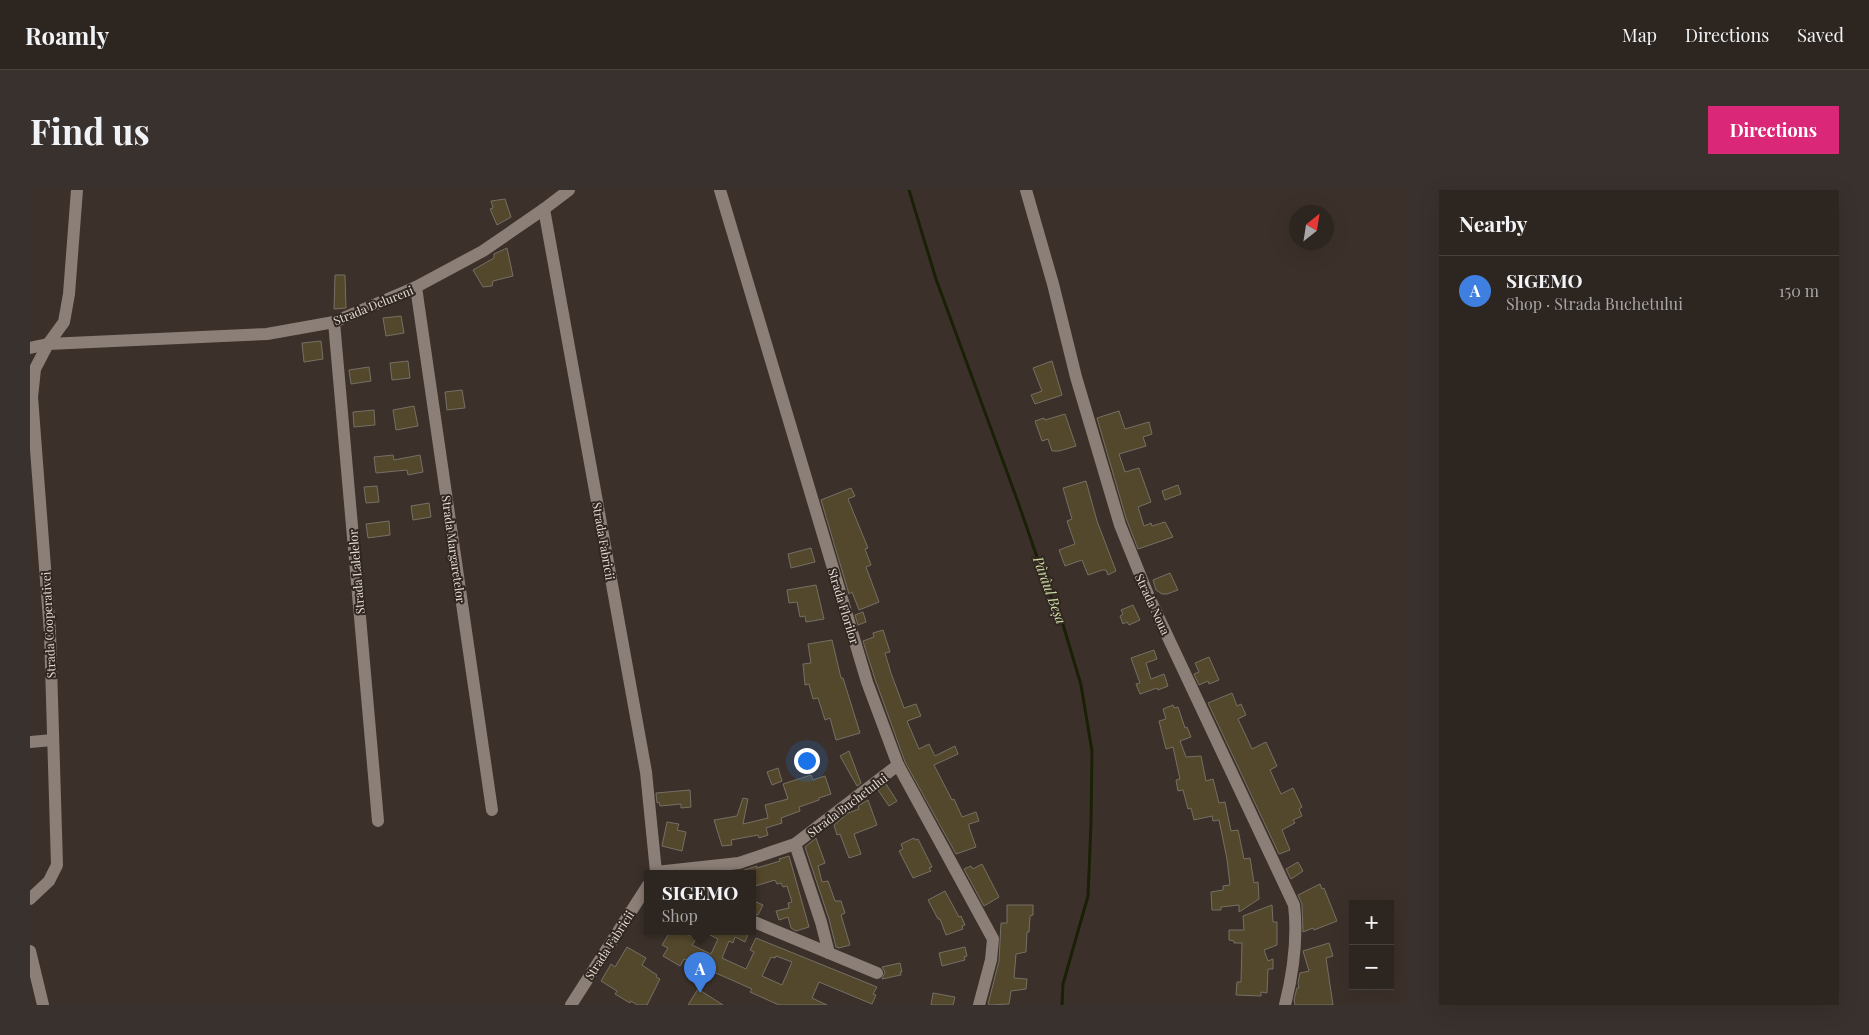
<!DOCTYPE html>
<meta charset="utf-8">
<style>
:root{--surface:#2d2520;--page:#39312d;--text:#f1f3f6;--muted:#a7a5a5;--line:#48423e;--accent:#db2777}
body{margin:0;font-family:"Playfair Display",serif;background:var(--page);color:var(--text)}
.controls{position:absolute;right:15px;bottom:15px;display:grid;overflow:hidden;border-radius:0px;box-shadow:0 5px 20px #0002}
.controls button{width:45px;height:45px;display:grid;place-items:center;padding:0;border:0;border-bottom:1px solid var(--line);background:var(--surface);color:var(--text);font:25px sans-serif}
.compass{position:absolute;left:1259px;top:15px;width:45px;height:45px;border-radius:50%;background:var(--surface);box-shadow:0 5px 20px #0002;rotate:30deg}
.you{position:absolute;left:776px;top:570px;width:18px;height:18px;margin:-12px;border:4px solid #fff;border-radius:50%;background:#1a73e8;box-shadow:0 0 0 8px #1a73e833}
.badge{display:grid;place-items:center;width:32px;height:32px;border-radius:50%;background:var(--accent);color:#fff;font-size:16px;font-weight:700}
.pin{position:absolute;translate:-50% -41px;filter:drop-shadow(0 1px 2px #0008)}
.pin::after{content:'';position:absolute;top:26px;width:18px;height:15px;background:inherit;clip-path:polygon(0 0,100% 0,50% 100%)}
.popup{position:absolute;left:614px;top:680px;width:112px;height:65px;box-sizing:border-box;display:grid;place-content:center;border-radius:0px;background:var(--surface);filter:drop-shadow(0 1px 4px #0005);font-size:16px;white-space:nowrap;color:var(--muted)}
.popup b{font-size:19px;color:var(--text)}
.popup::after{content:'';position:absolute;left:50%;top:100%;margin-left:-10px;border:10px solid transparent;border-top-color:var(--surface)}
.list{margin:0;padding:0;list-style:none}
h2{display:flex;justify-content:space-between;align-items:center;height:65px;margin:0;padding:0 20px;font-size:21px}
h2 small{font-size:16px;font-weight:400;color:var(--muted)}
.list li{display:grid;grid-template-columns:32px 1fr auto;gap:15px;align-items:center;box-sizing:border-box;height:70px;padding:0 20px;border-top:1px solid var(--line)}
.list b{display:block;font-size:19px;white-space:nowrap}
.list p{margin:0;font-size:16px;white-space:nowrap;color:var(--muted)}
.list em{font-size:16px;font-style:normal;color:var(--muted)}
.map{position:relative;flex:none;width:1379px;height:815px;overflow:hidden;border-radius:0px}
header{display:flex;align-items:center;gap:30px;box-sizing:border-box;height:70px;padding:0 25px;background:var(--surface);border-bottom:1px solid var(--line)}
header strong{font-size:24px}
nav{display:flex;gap:28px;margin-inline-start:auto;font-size:18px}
.intro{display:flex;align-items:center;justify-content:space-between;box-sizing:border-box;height:120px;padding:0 30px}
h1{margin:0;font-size:35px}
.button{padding:12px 22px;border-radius:0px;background:var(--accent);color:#fff;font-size:18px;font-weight:700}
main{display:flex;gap:30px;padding:0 30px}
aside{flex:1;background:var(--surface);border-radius:0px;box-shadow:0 5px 20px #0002}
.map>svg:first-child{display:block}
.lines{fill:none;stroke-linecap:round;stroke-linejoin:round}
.stream{stroke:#192005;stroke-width:3}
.building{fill:#54482c;stroke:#757064;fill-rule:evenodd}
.minor{stroke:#8c7f77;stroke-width:12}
.labels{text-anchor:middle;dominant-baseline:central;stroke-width:4;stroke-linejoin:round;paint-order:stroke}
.street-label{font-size:12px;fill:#e4ddd9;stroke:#312720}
.water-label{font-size:14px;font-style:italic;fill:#cddea6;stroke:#312720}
</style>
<header>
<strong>Roamly</strong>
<nav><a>Map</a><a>Directions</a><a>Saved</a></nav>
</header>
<div class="intro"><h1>Find us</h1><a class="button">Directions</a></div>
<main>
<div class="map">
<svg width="1379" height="815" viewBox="0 0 1379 815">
<rect width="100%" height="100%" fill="#3c312a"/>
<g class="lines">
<polyline class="stream" points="879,0 906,89 988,312 1019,402 1032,431 1051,495 1062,561 1061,634 1058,706 1033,794 1032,815"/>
</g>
<g class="building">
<polygon points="475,9 481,27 467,35 460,19 463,18 461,11"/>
<polygon points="477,58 483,86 463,91 462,96 453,97 443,80 464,68 464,64"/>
<polygon points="305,85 315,85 316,118 304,119"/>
<polygon points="371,126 374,143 356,146 353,128"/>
<polygon points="291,151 293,169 274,172 272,153"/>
<polygon points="378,171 380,188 362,190 360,173"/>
<polygon points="1022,171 1032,205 1005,214 1001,205 1012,201 1003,178"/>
<polygon points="339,177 341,191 321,194 319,180"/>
<polygon points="432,200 435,218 417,220 415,202"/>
<polygon points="384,216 388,236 366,240 363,220"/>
<polygon points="344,220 345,235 324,237 323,222"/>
<polygon points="1089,221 1095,239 1119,232 1122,244 1113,247 1116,256 1089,264 1095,282 1109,278 1121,312 1108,317 1114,336 1121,333 1122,336 1135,332 1143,347 1108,359 1096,328 1067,228"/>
<polygon points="1035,224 1046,256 1029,261 1022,261 1018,249 1012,251 1005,231 1014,228 1015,230"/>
<polygon points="363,265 364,270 390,265 393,282 378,285 377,280 346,283 344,267"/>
<polygon points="1056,291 1067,331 1086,381 1078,385 1076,380 1072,380 1058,385 1052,370 1035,376 1029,360 1045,354 1037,331 1042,329 1033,298"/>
<polygon points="1148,295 1151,304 1135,310 1132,301"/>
<polygon points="347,296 349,312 336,313 334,297"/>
<polygon points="821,298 825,306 818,309 838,358 835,359 841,375 836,377 849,412 829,420 822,402 819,404 791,310"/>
<polygon points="399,313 401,327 383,330 381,316"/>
<polygon points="359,331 360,345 338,348 336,334"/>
<polygon points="781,358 785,372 761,378 758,364"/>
<polygon points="1140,383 1148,400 1137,404 1132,404 1126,400 1123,390"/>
<polygon points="786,395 794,429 776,432 775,426 770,427 767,412 759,413 757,400"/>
<polygon points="1103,415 1110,430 1099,435 1097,432 1093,434 1090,426 1093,424 1091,420"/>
<polygon points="833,422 836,432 828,435 825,425"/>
<polygon points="853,440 860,462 855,463 861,483 874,518 886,514 891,526 877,531 889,559 899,554 905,566 925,556 928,564 904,575 922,610 924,609 932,627 946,622 949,631 939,634 939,637 946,657 926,664 875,572 845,489 833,451 844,447 843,443"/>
<polygon points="802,450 811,488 813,488 830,543 806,550 800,528 795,530 788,508 783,509 779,494 775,495 773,474 781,473 778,454"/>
<polygon points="1124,460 1127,469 1116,473 1121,489 1134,484 1138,496 1128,500 1127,498 1110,504 1106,494 1110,493 1101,468"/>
<polygon points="1179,467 1189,490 1179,494 1178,491 1169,495 1164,484 1169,482 1165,473"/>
<polygon points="1202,503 1207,516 1211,514 1216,525 1208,529 1222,559 1236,552 1247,576 1240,580 1251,604 1263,598 1272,617 1269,619 1272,626 1263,630 1265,633 1252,640 1260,660 1249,664 1178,513"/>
<polygon points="1143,515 1144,518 1148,517 1155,538 1157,537 1161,547 1150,551 1156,567 1171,566 1176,591 1183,589 1189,613 1195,612 1201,641 1208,640 1214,669 1220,668 1224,693 1228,692 1229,709 1209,722 1209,715 1191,717 1191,720 1182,720 1181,702 1193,700 1193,696 1200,695 1197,669 1189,630 1183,631 1182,626 1164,630 1161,618 1158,619 1153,600 1148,601 1146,590 1150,589 1143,557 1136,559 1129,531 1136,529 1133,519"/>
<polygon points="819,561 831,593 827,596 810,566"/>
<polygon points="748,578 752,591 742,595 737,582"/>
<polygon points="781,585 783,590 795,586 801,604 789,608 789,610 769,617 770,621 751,628 752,633 736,638 738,645 729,648 728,645 701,650 702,655 692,656 684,630 707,626 713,608 718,609 713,634 738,628 735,615 758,609 753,594"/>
<polygon points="856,594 867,611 859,616 848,600"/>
<polygon points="660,600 661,617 651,618 651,614 630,616 629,612 627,613 626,603"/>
<polygon points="838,610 847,635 824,644 831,664 819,668 810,644 807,645 804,635 818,623 829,619 828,616"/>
<polygon points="637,632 649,634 647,640 656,642 652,661 632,656"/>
<polygon points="786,648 795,673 788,676 792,692 798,691 805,711 811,711 815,723 811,725 820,755 809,758 806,757 799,729 775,657"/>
<polygon points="884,648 885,650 888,649 902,677 899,678 901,681 883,688 869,661 873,659 871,654"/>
<polygon points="759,666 779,737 766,741 761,738 758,727 749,730 746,721 759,718 758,713 762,712 757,696 753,697 751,693 747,694 745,690 722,697 722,684 700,684 699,682 711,681 727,676 727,678 750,671 749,669"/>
<polygon points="1268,672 1273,681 1261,689 1256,679"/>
<polygon points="952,674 969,707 954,716 934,679 941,676 943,679"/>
<polygon points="1290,694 1292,699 1294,698 1307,731 1284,740 1283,738 1273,742 1272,714 1268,705"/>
<polygon points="915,701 929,727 931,726 935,735 932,736 933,739 916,745 910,729 908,729 898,710"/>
<polygon points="722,710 733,715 728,725 722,723"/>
<polygon points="977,715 1003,715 1003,725 1000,726 999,742 997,742 996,762 986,764 984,788 997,789 996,799 981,801 979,814 960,815 958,814 969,771 971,733 977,733"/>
<polygon points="1242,715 1243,732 1247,732 1247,755 1234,760 1238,771 1243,769 1243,779 1238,779 1237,803 1231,802 1231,806 1206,805 1207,792 1211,792 1212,753 1204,753 1204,751 1199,750 1199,740 1214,740 1213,726"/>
<path d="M640 742H654L666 749 662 755 681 764 688 749 674 742H719L715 752 705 747 703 753 699 751 692 768 716 779 724 762 720 760 726 748 847 797 843 804 846 805 842 814 789 792 782 808 797 815H749L720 802 722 799 654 769 650 776 633 766 638 758 632 755ZM746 766 762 772 752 795 732 786 741 767 745 768Z"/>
<polygon points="1299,753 1303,766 1296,768 1303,815 1265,815 1264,810 1267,798 1269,798 1268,793 1270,783 1279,781 1273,761"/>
<polygon points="597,757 616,768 612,775 627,785 626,787 630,789 617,815 607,815 601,811 600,813 585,804 587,801 571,791 581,774 585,777"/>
<polygon points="935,757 937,766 934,767 935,770 912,776 909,763"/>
<polygon points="870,773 872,782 870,782 871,785 852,789 855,782 852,777"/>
<polygon points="668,799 693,815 658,815"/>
<polygon points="903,803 925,807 923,815 901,815"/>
</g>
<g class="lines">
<g class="minor">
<polyline points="690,0 837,492 868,575 963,749 961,770 949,815"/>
<path d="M996 0 1023 94 1046 187 1090 335 1119 407 1264 715C1268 748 1263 783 1255 815"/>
<polyline points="514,19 616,582 626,682 624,684"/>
<polyline points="386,97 462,620"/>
<polyline points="304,132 348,631"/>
<polyline points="0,158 18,154 237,144 304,132 386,97 453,61 514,19 539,0"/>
<polyline points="0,552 23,550"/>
<polyline points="765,654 791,732 799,763"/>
<polyline points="626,682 709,673 765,654 868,575"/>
<polyline points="0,709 19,691 27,675 20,443 2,207 5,179 18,154 34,132 39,104 47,0"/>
<polyline points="722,731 847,783"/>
<polyline points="0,761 13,815"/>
<polyline points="541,815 618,695"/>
</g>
</g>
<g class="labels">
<g class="street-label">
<text transform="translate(343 115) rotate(-22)">Strada Delureni</text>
<text transform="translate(574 351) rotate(80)">Strada Fabricii</text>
<text transform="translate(424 359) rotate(82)">Strada Margaretelor</text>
<text transform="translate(326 382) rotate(-95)">Strada Lalelelor</text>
<text transform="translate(1123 414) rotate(65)">Strada Noua</text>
<text transform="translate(814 416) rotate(73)">Strada Florilor</text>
<text transform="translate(18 435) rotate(-93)">Strada Cooperativei</text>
<text transform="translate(817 615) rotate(-37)">Strada Buchetului</text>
<text transform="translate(579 755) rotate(-57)">Strada Fabricii</text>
</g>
<g class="water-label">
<text transform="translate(1020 400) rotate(70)">Pârâul Beșa</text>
</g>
</g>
</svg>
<div class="controls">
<button>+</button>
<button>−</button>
</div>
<svg class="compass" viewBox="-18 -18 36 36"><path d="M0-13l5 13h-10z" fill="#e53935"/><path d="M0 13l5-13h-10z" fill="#a7a5a5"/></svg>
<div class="you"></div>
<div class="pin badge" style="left:670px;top:803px;background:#3f7fe0">A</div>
<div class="popup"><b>SIGEMO</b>Shop</div>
</div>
<aside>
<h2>Nearby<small></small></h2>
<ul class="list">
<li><span class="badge" style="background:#3f7fe0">A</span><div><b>SIGEMO</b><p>Shop · Strada Buchetului</p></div><em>150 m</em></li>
</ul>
</aside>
</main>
